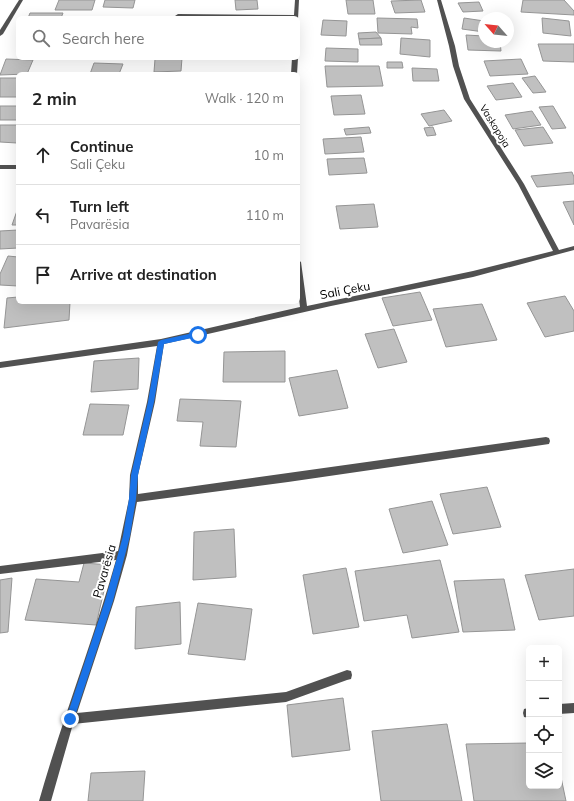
<!DOCTYPE html>
<meta charset="utf-8">
<style>
:root{--surface:#fff;--page:#f2f2f2;--text:#222;--muted:#767676;--line:#e0e0e0}
body{margin:0;font-family:Mulish,sans-serif;background:var(--page);color:var(--text)}
.controls{position:absolute;right:12px;bottom:12px;display:grid;overflow:hidden;border-radius:6px;box-shadow:0 4px 16px #0002}
.controls button{width:36px;height:36px;display:grid;place-items:center;padding:0;border:0;border-bottom:1px solid var(--line);background:var(--surface);color:var(--text);font:20px sans-serif}
.compass{position:absolute;left:478px;top:12px;width:36px;height:36px;border-radius:50%;background:var(--surface);box-shadow:0 4px 16px #0002;rotate:297deg}
.stop{position:absolute;width:12px;height:12px;margin:-9px;border:3px solid #1a73e8;border-radius:50%;background:#fff}
.stop.end{background:#1a73e8;border-color:#fff;box-shadow:0 1px 4px #0008}
.list{margin:0;padding:0;list-style:none}
h2{display:flex;justify-content:space-between;align-items:center;height:52px;margin:0;padding:0 16px;font-size:17px}
h2 small{font-size:13px;font-weight:400;color:var(--muted)}
.list li{display:grid;grid-template-columns:26px 1fr auto;gap:12px;align-items:center;box-sizing:border-box;height:60px;padding:0 16px;border-top:1px solid var(--line)}
.list b{display:block;font-size:15px;white-space:nowrap}
.list p{margin:0;font-size:13px;white-space:nowrap;color:var(--muted)}
.list em{font-size:13px;font-style:normal;color:var(--muted)}
.icon{flex:none;width:22px;height:22px;fill:none;stroke:currentColor;stroke-width:2;stroke-linecap:round;stroke-linejoin:round}
.map{position:relative;flex:none;width:574px;height:801px;overflow:hidden}
.search{position:absolute;background:var(--surface);box-shadow:0 4px 16px #0002;left:16px;top:16px;width:284px;height:44px;display:flex;align-items:center;gap:10px;box-sizing:border-box;padding:0 14px;border-radius:6px;color:var(--muted);font-size:15px}
.panel{position:absolute;background:var(--surface);box-shadow:0 4px 16px #0002;left:16px;top:72px;width:284px;height:232px;border-radius:6px}
.map>svg:first-child{display:block}
.building{fill:#c0c0c0;stroke:#959595}
.lines{fill:none;stroke-linecap:round;stroke-linejoin:round}
.street{fill:#515151;fill-rule:evenodd}
.route{fill:#1a73e8}
.labels{text-anchor:middle;dominant-baseline:central;stroke-width:4;stroke-linejoin:round;paint-order:stroke}
.far-street-label{font-size:10px;fill:#000;stroke:#fff}
.street-label{font-size:12px;fill:#000;stroke:#fff}
</style>
<div class="map">
<svg width="574" height="801" viewBox="0 0 574 801">
<rect width="100%" height="100%" fill="#fff"/>
<g class="building">
<polygon points="59,0 95,0 92,10 55,10"/>
<polygon points="105,0 135,0 133,8 103,7"/>
<polygon points="235,0 257,0 258,9 236,10"/>
<polygon points="346,0 373,0 375,14 348,14"/>
<polygon points="421,0 425,12 395,13 391,1"/>
<polygon points="523,0 564,0 574,11 574,15 521,12"/>
<polygon points="479,2 483,11 463,12 458,3"/>
<polygon points="30,13 63,13 61,18 28,18"/>
<polygon points="377,18 417,19 418,28 411,27 412,34 378,33"/>
<polygon points="464,18 484,21 484,32 462,29"/>
<polygon points="542,18 569,21 571,36 543,33"/>
<polygon points="323,20 347,21 346,36 321,35"/>
<polygon points="376,32 381,38 359,39 358,33"/>
<polygon points="466,35 484,36 484,42 500,42 501,51 468,50"/>
<polygon points="381,38 382,45 360,45 359,39"/>
<polygon points="401,38 430,40 430,57 400,54"/>
<polygon points="538,44 574,44 574,62 543,61"/>
<polygon points="326,48 358,49 358,62 325,61"/>
<polygon points="182,58 181,71 154,72 155,59"/>
<polygon points="6,59 33,60 27,74 0,75"/>
<polygon points="521,59 528,74 490,76 484,61"/>
<polygon points="387,62 402,62 403,68 387,68"/>
<polygon points="94,63 123,64 119,74 90,74"/>
<polygon points="325,66 379,66 383,86 327,87"/>
<polygon points="412,68 437,69 439,81 413,81"/>
<polygon points="535,76 546,92 533,93 522,78"/>
<rect x="0" y="78" width="18" height="19"/>
<polygon points="513,83 522,97 496,100 487,86"/>
<polygon points="361,95 365,114 334,115 331,96"/>
<polygon points="0,106 18,106 17,120 0,120"/>
<polygon points="553,106 566,128 552,129 539,107"/>
<polygon points="444,110 452,121 429,126 421,114"/>
<polygon points="532,111 541,125 513,129 505,115"/>
<polygon points="0,125 18,125 17,143 0,142"/>
<polygon points="369,127 371,133 346,135 344,129"/>
<polygon points="433,127 436,135 427,136 424,128"/>
<polygon points="543,127 553,143 524,146 515,130"/>
<polygon points="361,137 364,152 325,154 323,139"/>
<polygon points="364,158 367,173 329,175 327,159"/>
<polygon points="572,172 574,177 574,184 537,187 531,176"/>
<polygon points="574,201 574,225 563,202"/>
<polygon points="374,204 378,227 340,229 336,206"/>
<polygon points="18,208 18,225 12,225"/>
<polygon points="18,230 18,248 0,249 0,231"/>
<polygon points="8,256 18,257 18,286 0,285 0,274"/>
<polygon points="420,292 432,320 393,326 382,298"/>
<polygon points="565,296 574,311 574,331 545,337 527,303"/>
<polygon points="18,297 18,302 70,302 69,320 4,328 7,298"/>
<polygon points="482,304 497,340 446,347 433,309"/>
<polygon points="394,329 407,362 378,368 365,334"/>
<polygon points="285,351 285,382 223,382 224,352"/>
<polygon points="139,358 138,389 91,392 94,361"/>
<polygon points="337,370 348,408 299,416 289,378"/>
<polygon points="180,399 241,401 236,447 200,446 203,422 177,421"/>
<polygon points="90,404 129,405 123,435 83,435"/>
<polygon points="487,487 501,527 453,534 440,494"/>
<polygon points="432,501 448,545 403,553 389,509"/>
<polygon points="234,529 236,577 193,580 194,532"/>
<polygon points="440,560 459,632 412,638 407,615 364,621 355,571"/>
<polygon points="84,563 110,565 96,625 25,620 36,579 79,582"/>
<polygon points="346,568 359,627 313,634 303,575"/>
<polygon points="574,569 574,616 539,620 525,575"/>
<polygon points="12,578 8,632 0,633 0,580"/>
<polygon points="504,579 515,630 463,632 454,581"/>
<polygon points="180,602 181,644 135,649 136,607"/>
<polygon points="198,603 252,609 245,660 188,654"/>
<polygon points="343,698 350,750 292,757 287,705"/>
<polygon points="447,724 462,801 381,801 372,731"/>
<polygon points="529,743 529,786 559,786 559,768 566,801 474,801 466,744"/>
<polygon points="145,771 143,801 88,801 91,773"/>
</g>
<g class="lines">
<g class="street">
<polygon points="19,0 23,0 3,34 0,36 0,30"/>
<polygon points="295,0 299,0 298,19 178,18 175,16 178,14 294,15"/>
<path d="M437 0H441L455 46 459 66 470 99 524 184 559 250 574 246V250L473 277 331 306 164 344 155 402 138 475V494L546 437 549 438 550 441 549 444 288 482 137 502 127 555 114 601 77 713 286 692 347 670 351 671 352 675 351 679 347 680 286 702 73 724 51 801H39C62 720 93 641 116 560L0 574V566L118 551 129 499 130 475 147 402 157 346 0 368V362L161 339 300 307 298 290V260L301 262 307 306 473 271 553 251 518 184 464 99 453 66 449 46Z"/>
<polygon points="292,58 298,58 297,74 291,74"/>
<rect x="0" y="165" width="18" height="4"/>
<polygon points="574,703 574,713 559,714 559,704"/>
<polygon points="528,708 529,708 529,718 524,717 523,713 524,709"/>
</g>
</g>
<polygon class="route" points="198,332 202,335 201,336 164,344 154,402 138,475 136,499 130,536 113,601 74,719 73,722 70,723 67,722 66,719 105,601 123,536 129,499 131,475 148,402 158,342 161,340"/>
<g class="labels">
<g class="far-street-label">
<text transform="translate(495 126) rotate(58)">Vaskopoja</text>
</g>
<g class="street-label">
<text transform="translate(345 290) rotate(-11)">Sali Çeku</text>
<text transform="translate(104 571) rotate(-74)">Pavarësia</text>
</g>
</g>
</svg>
<div class="controls">
<button>+</button>
<button>−</button>
<button><svg class="icon" aria-label="locate" viewBox="0 0 24 24"><circle cx="12" cy="12" r="6"/><path d="M12 2v4M12 18v4M2 12h4M18 12h4"/></svg></button>
<button><svg class="icon" aria-label="layers" viewBox="0 0 24 24"><path d="M12 4l9 5-9 5-9-5zM3 14l9 5 9-5"/></svg></button>
</div>
<svg class="compass" viewBox="-18 -18 36 36"><path d="M0-13l5 13h-10z" fill="#e53935"/><path d="M0 13l5-13h-10z" fill="#767676"/></svg>
<div class="stop" style="left:198px;top:335px"></div>
<div class="stop end" style="left:70px;top:719px"></div>
<div class="search"><svg class="icon" aria-label="search" viewBox="0 0 24 24"><circle cx="10" cy="10" r="6"/><path d="M15 15l6 6"/></svg>Search here</div>
<section class="panel">
<h2>2 min<small>Walk · 120 m</small></h2>
<ul class="list">
<li><svg class="icon" aria-label="ahead" viewBox="0 0 24 24"><path d="M12 20V5M6 11l6-6 6 6"/></svg><div><b>Continue</b><p>Sali Çeku</p></div><em>10 m</em></li>
<li><svg class="icon" aria-label="left" viewBox="0 0 24 24"><path d="M17 20v-9H6M10 6l-5 5 5 5"/></svg><div><b>Turn left</b><p>Pavarësia</p></div><em>110 m</em></li>
<li><svg class="icon" aria-label="arrive" viewBox="0 0 24 24"><path d="M6 21V4h12l-3 4 3 4H6"/></svg><div><b>Arrive at destination</b></div></li>
</ul>
</section>
</div>
